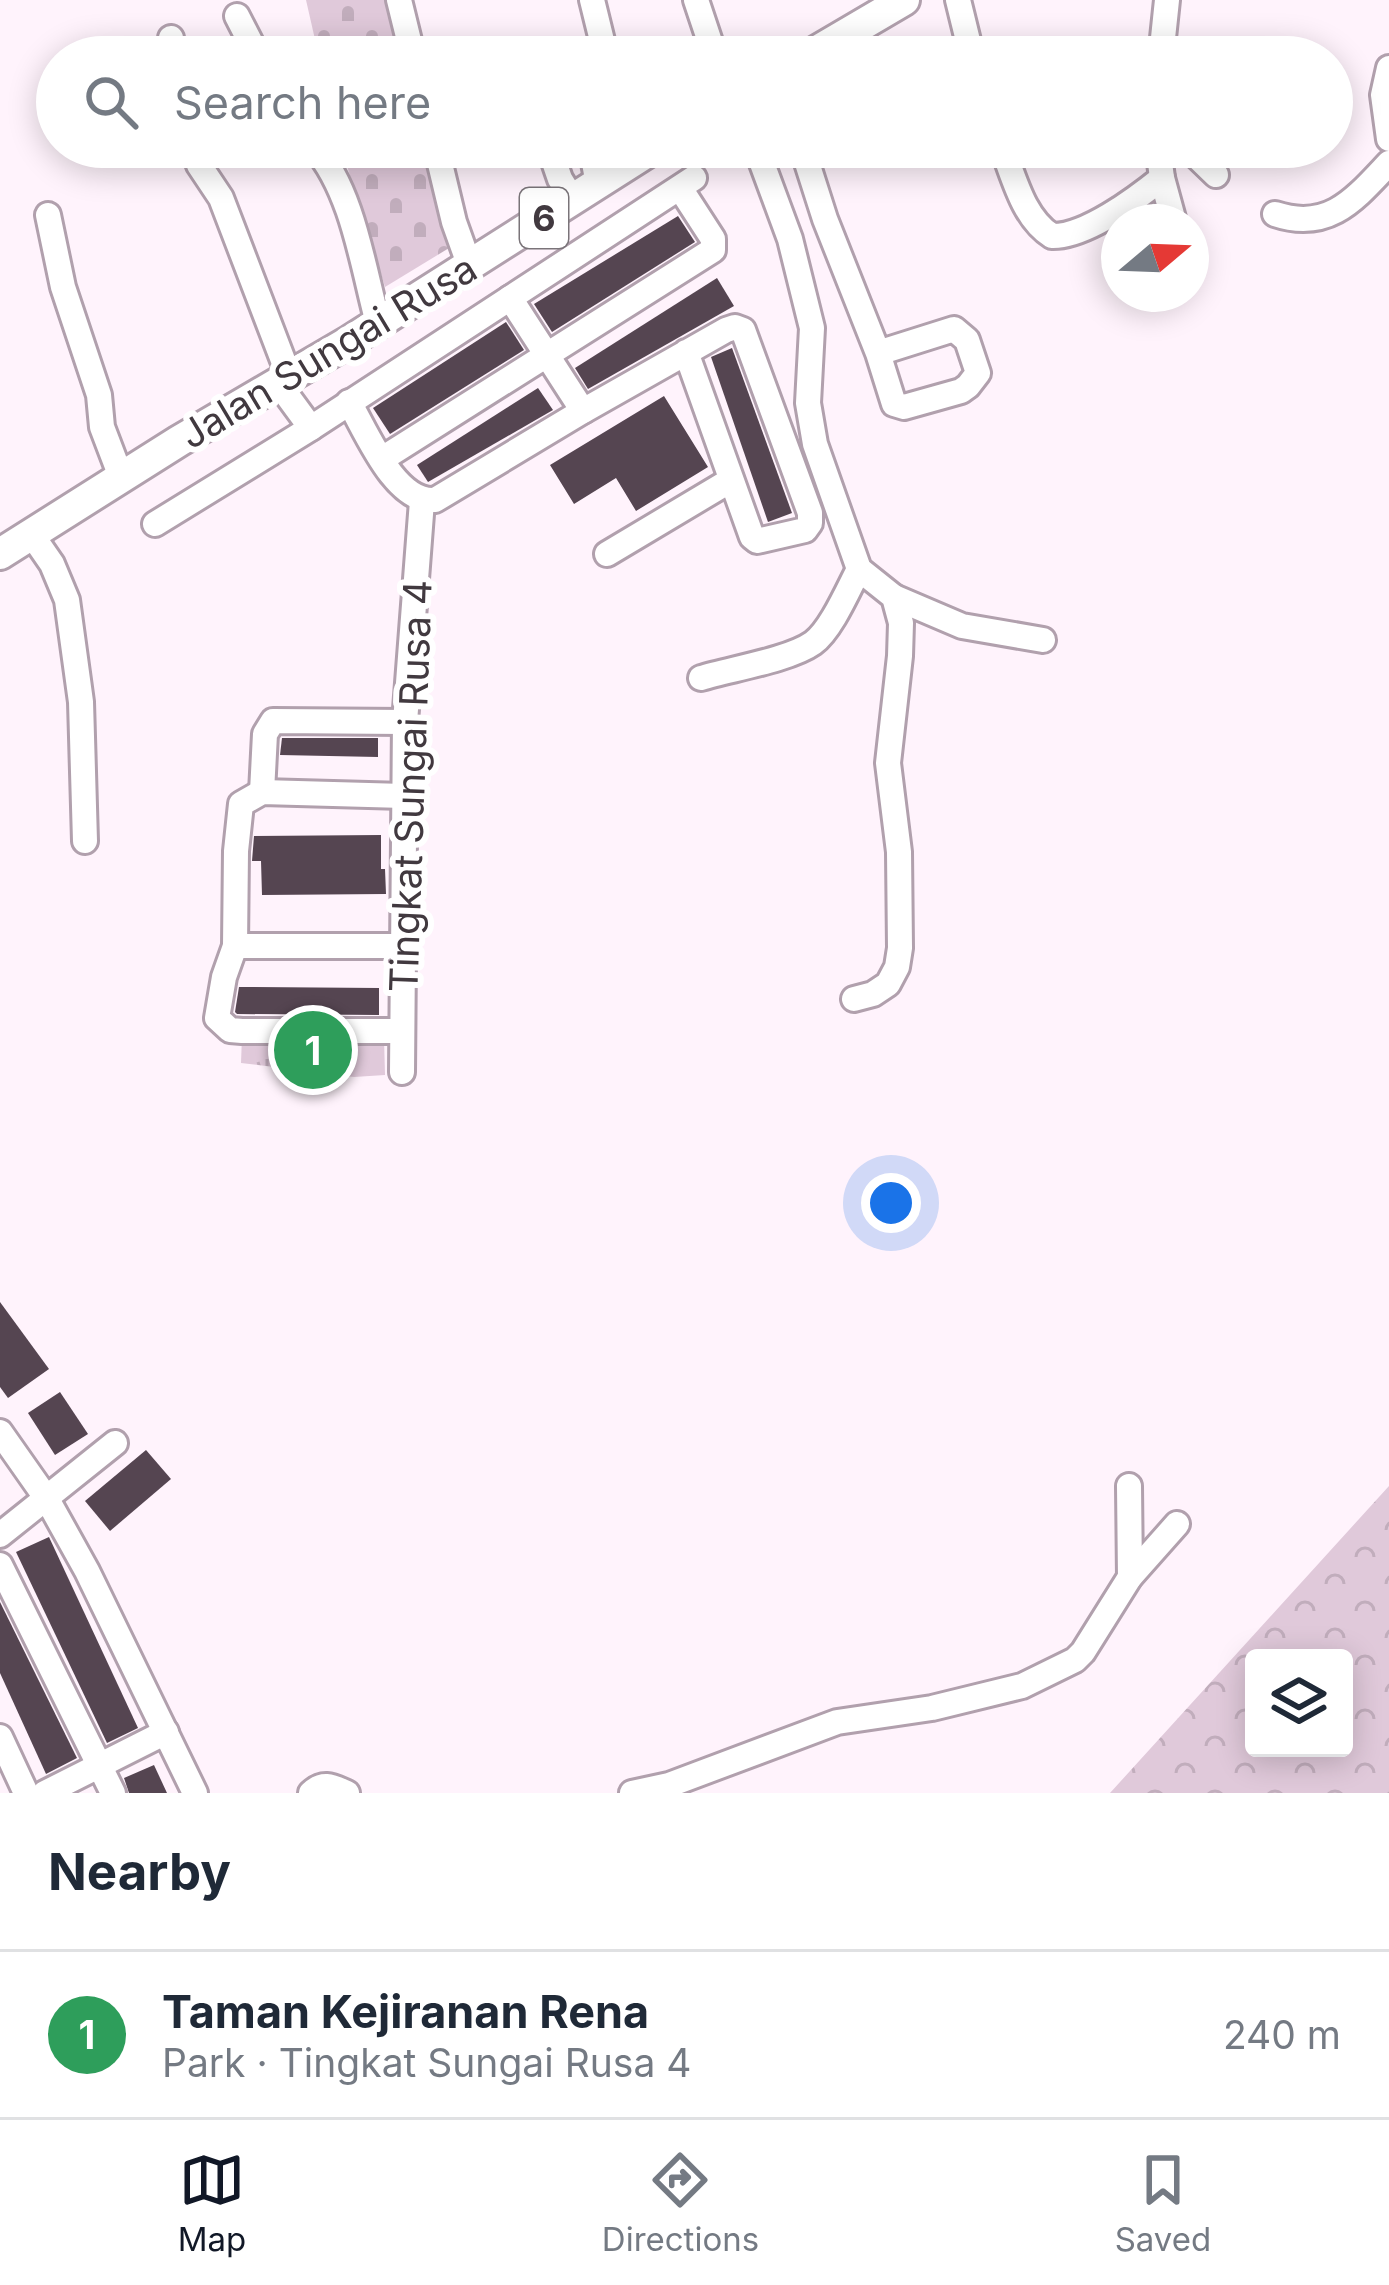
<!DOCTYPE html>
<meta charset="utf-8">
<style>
:root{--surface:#fff;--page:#f2f2f3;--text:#1f2937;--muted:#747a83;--line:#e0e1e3;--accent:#111827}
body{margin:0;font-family:Inter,sans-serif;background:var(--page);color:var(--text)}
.controls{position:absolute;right:36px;bottom:36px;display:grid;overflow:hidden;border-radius:12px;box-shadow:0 6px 30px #0003}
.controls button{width:108px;height:108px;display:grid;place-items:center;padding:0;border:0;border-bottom:3px solid var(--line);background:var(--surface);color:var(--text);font:60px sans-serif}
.compass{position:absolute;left:1101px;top:204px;width:108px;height:108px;border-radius:50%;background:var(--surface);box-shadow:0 6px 30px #0003;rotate:71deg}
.you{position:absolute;left:891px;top:1203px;width:42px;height:42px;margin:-30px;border:9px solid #fff;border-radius:50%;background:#1a73e8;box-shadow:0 0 0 18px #1a73e833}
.badge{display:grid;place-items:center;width:78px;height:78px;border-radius:50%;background:var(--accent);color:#fff;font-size:39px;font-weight:700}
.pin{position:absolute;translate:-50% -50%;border:6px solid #fff;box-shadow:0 3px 12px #0006}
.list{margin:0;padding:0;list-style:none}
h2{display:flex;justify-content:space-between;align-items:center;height:156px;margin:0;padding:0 48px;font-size:51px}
h2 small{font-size:39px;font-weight:400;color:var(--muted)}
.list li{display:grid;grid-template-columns:78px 1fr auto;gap:36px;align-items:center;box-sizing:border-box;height:168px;padding:0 48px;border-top:3px solid var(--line)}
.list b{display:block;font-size:45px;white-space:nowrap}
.list p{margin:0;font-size:39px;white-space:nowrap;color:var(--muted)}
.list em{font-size:39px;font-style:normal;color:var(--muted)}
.icon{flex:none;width:66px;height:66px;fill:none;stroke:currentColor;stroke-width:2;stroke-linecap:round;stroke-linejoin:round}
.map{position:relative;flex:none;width:1389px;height:1793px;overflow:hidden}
.search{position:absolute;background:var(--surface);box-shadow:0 6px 30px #0003;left:36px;right:36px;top:36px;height:132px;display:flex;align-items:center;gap:30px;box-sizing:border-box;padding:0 42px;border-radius:66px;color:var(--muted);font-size:45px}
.sheet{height:324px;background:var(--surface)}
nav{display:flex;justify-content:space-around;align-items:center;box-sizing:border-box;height:168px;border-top:3px solid var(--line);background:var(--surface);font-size:33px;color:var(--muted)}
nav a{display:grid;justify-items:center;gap:6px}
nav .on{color:var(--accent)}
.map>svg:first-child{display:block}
.forest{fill:url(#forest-crowns);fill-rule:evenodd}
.cemetery{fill:url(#cemetery-stones)}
.park{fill:url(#park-tufts)}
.building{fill:#554551}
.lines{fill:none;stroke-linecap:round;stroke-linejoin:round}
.minor-casing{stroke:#b1a0ad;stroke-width:30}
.major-casing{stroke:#b1a0ad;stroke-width:36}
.minor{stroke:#fff;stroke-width:24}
.major{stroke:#fff;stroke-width:30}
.labels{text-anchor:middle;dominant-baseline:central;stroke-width:12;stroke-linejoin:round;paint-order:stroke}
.shield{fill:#fff;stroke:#7a7479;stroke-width:3}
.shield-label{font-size:36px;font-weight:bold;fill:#41393f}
.street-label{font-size:39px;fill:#41393f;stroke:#fff}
</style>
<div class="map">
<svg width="1389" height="1793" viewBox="0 0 1389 1793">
<defs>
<pattern id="forest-crowns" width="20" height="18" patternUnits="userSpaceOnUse" patternTransform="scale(3)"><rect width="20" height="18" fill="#e0c9da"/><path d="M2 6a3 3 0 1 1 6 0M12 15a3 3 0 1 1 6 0" fill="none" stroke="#c1adbc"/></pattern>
<pattern id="cemetery-stones" width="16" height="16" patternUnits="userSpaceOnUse" patternTransform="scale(3)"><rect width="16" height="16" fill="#e0c9da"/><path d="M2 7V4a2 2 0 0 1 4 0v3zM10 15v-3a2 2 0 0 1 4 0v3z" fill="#c1adbc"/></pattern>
<pattern id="park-tufts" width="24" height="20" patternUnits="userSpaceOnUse" patternTransform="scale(3)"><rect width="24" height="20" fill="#e0c9da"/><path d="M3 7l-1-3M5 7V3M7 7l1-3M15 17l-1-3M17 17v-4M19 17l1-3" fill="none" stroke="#c1adbc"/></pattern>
</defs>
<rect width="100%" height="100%" fill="#fff3fc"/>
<path class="forest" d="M1389 1486V1793H1110ZM1254 1658H1344V1748H1254Z"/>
<g class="cemetery">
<polygon points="306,0 389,0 404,57 319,57"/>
<polygon points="341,147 428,147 454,245 385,287"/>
</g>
<polygon class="park" points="242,1036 384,1038 385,1075 354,1077 241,1063"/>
<g class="building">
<polygon points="678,216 695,242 552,332 534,304"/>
<polygon points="717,278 734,306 588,389 575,368"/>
<polygon points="506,322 524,350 390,434 373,408"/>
<polygon points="732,348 792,513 768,522 711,357"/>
<polygon points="538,388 553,410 428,482 417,465"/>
<polygon points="664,396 708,467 636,511 616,478 574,504 550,465"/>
<polygon points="282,738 378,738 378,757 280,755"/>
<polygon points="381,835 381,869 385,869 386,894 262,895 261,861 252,861 254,836"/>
<polygon points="239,987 379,988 379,1015 237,1014 235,1012"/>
<polygon points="0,1302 49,1369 8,1398 0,1387"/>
<polygon points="60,1392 88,1434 55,1455 28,1413"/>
<polygon points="146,1450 171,1479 110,1531 85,1501"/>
<polygon points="49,1537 138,1728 107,1743 16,1552"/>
<polygon points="0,1602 77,1758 46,1774 0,1673"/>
<polygon points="154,1765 167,1793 129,1793 124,1778"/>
</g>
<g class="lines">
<g class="minor-casing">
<g id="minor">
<polyline points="399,0 413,57"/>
<polyline points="592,0 606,57"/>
<polyline points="696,0 715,57"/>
<polyline points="958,0 972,57"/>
<polyline points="237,16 258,57"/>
<polyline points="170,57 171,38"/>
<polyline points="1161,57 1167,0"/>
<polyline points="1389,68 1383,95 1389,139"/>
<polyline points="192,147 199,165 221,198 289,376"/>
<path d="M314 147C353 191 363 268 378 323"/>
<polyline points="436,147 454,222 469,264"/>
<polyline points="549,147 560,179 573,200"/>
<polyline points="591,147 598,184"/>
<polyline points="756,147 790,239 812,328 808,403 815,444 859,569 894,597 901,623 900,656 888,763 899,852 900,948 897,967 888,984 873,994 854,999"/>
<polyline points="802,147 825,219 878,353 894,404 904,407 961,391 968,386 978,373 967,340 954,329 878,353"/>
<path d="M1002 147C1014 177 1023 218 1052 236 1085 237 1136 199 1162 178"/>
<polyline points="1158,147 1162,178 1174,222"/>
<polyline points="1187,147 1216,175"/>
<path d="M1275 214C1329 232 1355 199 1389 163"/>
<polyline points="48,215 63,287 99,395 102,427 121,477"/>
<polyline points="510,298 583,411"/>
<polyline points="278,383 311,428"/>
<path d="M349 402C367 433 395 503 435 500L583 411 726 330 735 327 743 330 810 513V523L805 530 757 541 752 537 686 352"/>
<polyline points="382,459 713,250 713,239 680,188"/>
<polyline points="155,524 311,428 694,178"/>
<polyline points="32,535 52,564 67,600 81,702 85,841"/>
<polyline points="607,554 731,480"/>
<polyline points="894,597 962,626 1043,640"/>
<path d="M701 678C730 669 789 660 813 643 831 630 848 590 859 569"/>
<polyline points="262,792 265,734 273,721 405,722"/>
<polyline points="235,946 403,946"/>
<polyline points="402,1031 242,1031 230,1030 217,1018 224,977 235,946 236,851 241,804 262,792 404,796"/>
<polyline points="402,1072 405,722 422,501"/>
<polyline points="0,1432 47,1499 87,1571 195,1793"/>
<polyline points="1129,1486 1130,1577"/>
<polyline points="0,1535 115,1443"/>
<polyline points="0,1565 113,1793"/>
<polyline points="0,1737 26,1793"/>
<polyline points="45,1793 166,1732"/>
<path d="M311 1793C324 1781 333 1787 347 1793"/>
<polyline points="632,1793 669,1785 837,1722 932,1708 1022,1686 1075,1660 1083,1652 1130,1577 1177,1524"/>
</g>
</g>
<g class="major-casing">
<g id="major">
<polyline points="807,57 904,0"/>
<polyline points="0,554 179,441 350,341 655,147"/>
</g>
</g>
<use href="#minor" class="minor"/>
<use href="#major" class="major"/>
</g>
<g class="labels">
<rect class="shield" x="520" y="188" width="48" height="60" rx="9"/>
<g class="shield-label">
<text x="544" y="218">6</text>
</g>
<g class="street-label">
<text transform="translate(328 351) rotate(-31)">Jalan Sungai Rusa</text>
<text transform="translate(410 786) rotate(-88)">Tingkat Sungai Rusa 4</text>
</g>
</g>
</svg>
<div class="controls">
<button><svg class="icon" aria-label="layers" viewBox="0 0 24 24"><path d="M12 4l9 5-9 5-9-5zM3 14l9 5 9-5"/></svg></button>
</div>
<svg class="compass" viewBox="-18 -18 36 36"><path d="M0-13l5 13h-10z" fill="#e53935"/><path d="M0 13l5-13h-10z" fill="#747a83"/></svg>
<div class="you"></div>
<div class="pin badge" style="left:313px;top:1050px;background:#2e9e5b">1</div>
<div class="search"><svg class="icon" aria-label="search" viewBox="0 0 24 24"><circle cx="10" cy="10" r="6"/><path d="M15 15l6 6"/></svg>Search here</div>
</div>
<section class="sheet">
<h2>Nearby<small></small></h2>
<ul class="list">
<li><span class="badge" style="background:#2e9e5b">1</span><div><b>Taman Kejiranan Rena</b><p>Park · Tingkat Sungai Rusa 4</p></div><em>240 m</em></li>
</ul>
</section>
<nav>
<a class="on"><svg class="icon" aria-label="map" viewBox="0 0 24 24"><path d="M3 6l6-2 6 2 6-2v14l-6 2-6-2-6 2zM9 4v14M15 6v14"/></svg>Map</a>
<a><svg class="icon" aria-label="directions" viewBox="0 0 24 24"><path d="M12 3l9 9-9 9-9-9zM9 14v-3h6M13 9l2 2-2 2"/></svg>Directions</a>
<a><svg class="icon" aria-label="saved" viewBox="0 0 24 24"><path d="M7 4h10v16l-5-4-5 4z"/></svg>Saved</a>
</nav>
